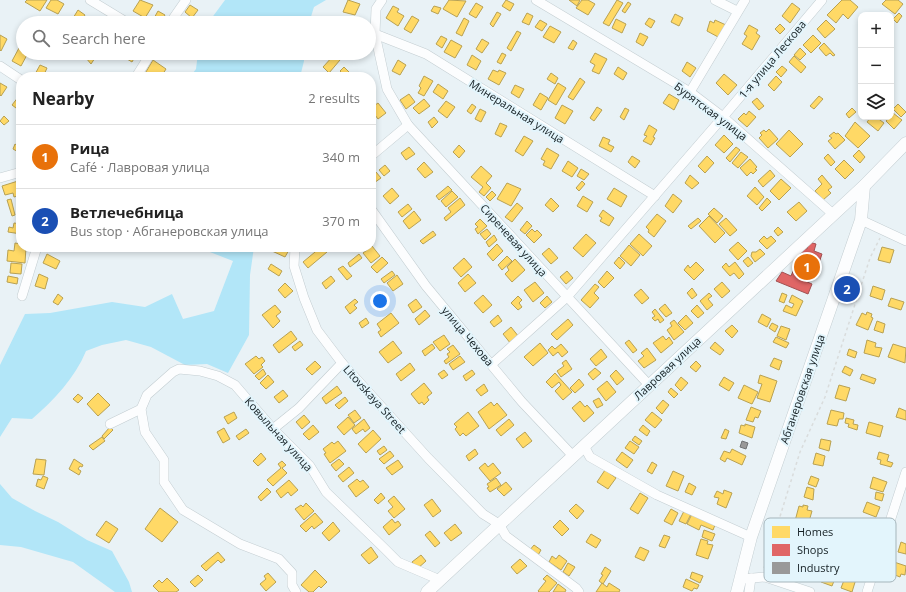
<!DOCTYPE html>
<meta charset="utf-8">
<style>
:root{--surface:#fff;--page:#f2f2f2;--text:#222;--muted:#767676;--line:#e0e0e0;--accent:#2563eb}
body{margin:0;font-family:"Open Sans",sans-serif;background:var(--page);color:var(--text)}
.controls{position:absolute;right:12px;top:12px;display:grid;overflow:hidden;border-radius:8px;box-shadow:0 2px 6px #0003}
.controls button{width:36px;height:36px;display:grid;place-items:center;padding:0;border:0;border-bottom:1px solid var(--line);background:var(--surface);color:var(--text);font:20px sans-serif}
.you{position:absolute;left:380px;top:301px;width:14px;height:14px;margin:-10px;border:3px solid #fff;border-radius:50%;background:#1a73e8;box-shadow:0 0 0 6px #1a73e833}
.badge{display:grid;place-items:center;width:26px;height:26px;border-radius:50%;background:var(--accent);color:#fff;font-size:13px;font-weight:700}
.pin{position:absolute;translate:-50% -50%;border:2px solid #fff;box-shadow:0 1px 4px #0006}
.list{margin:0;padding:0;list-style:none}
h2{display:flex;justify-content:space-between;align-items:center;height:52px;margin:0;padding:0 16px;font-size:17px}
h2 small{font-size:13px;font-weight:400;color:var(--muted)}
.list li{display:grid;grid-template-columns:26px 1fr auto;gap:12px;align-items:center;box-sizing:border-box;height:64px;padding:0 16px;border-top:1px solid var(--line)}
.list b{display:block;font-size:15px;white-space:nowrap}
.list p{margin:0;font-size:13px;white-space:nowrap;color:var(--muted)}
.list em{font-size:13px;font-style:normal;color:var(--muted)}
.icon{flex:none;width:22px;height:22px;fill:none;stroke:currentColor;stroke-width:2;stroke-linecap:round;stroke-linejoin:round}
.map{position:relative;flex:none;width:906px;height:592px;overflow:hidden}
.search{position:absolute;background:var(--surface);box-shadow:0 2px 6px #0003;left:16px;top:16px;width:360px;height:44px;display:flex;align-items:center;gap:10px;box-sizing:border-box;padding:0 14px;border-radius:22px;color:var(--muted);font-size:15px}
.panel{position:absolute;background:var(--surface);box-shadow:0 2px 6px #0003;left:16px;top:72px;width:360px;height:180px;border-radius:16px}
.map>svg:first-child{display:block}
.green{fill:#b2e6f8}
.homes{fill:#ffd966;stroke:#b8a152}
.shops{fill:#e06666;stroke:#a35152}
.industry{fill:#999;stroke:#717476}
.lines{fill:none;stroke-linecap:round;stroke-linejoin:round}
.street-casing{stroke:#c3cdd1;stroke-width:10}
.secondary-casing{stroke:#c3cdd1;stroke-width:13}
.path{stroke:#d9dcdc;stroke-width:1.5;stroke-dasharray:3 3;stroke-linecap:butt}
.street{stroke:#fcfdfe;stroke-width:9}
.secondary{stroke:#fcfdfe;stroke-width:12}
.labels{text-anchor:middle;dominant-baseline:central;stroke-width:4;stroke-linejoin:round;paint-order:stroke}
.street-label{font-size:11px;fill:#141f23;stroke:#e3f5fc}
.key{fill:#e3f5fc;stroke:#a5b5bb;stroke-width:1}
.key-label{font-size:11px;fill:#141f23}
</style>
<div class="map">
<svg width="906" height="592" viewBox="0 0 906 592">
<rect width="100%" height="100%" fill="#e9f2f6"/>
<g class="green">
<polygon points="225,0 326,0 314,7 309,23 208,23"/>
<polygon points="198,53 304,53 304,61 300,77 190,77 196,69"/>
<path d="M197 247H254L250 275 249 335 228 373 207 364 185 365 151 347 126 340 102 345 86 351C75 378 54 400 32 419L12 418 0 437V365L25 314 50 313 112 302 145 307 172 294 183 319 214 311 233 261Z"/>
<polygon points="0,484 12,498 35,511 58,522 87,540 112,551 129,582 132,592 115,592 73,562 21,547 0,545"/>
</g>
<g class="homes">
<polygon points="27,0 47,0 40,11 25,2"/>
<polygon points="51,0 57,0 64,4 58,14 46,8"/>
<polygon points="140,0 153,5 145,18 133,11"/>
<polygon points="348,0 360,4 355,15 343,12"/>
<polygon points="449,0 466,1 457,17 443,9"/>
<polygon points="506,0 514,4 510,11 502,6"/>
<polygon points="569,0 580,0 577,6"/>
<polygon points="582,0 588,0 595,4 588,15 576,8"/>
<polygon points="617,0 623,3 609,26 603,23"/>
<polygon points="842,0 850,0 858,7 848,19 843,14 836,23 827,15"/>
<polygon points="898,0 903,4 895,14 882,4 886,0"/>
<polygon points="628,2 631,4 625,13 622,11"/>
<polygon points="476,3 483,7 476,18 469,14"/>
<polygon points="792,3 800,9 790,23 782,16"/>
<polygon points="190,5 198,10 192,18 185,12"/>
<polygon points="393,6 399,9 397,12 404,16 398,26 386,18"/>
<polygon points="434,6 441,8 438,14 431,11"/>
<polygon points="78,10 85,15 81,21 84,23 70,23"/>
<polygon points="158,11 165,15 160,23 153,20"/>
<polygon points="497,12 501,14 493,27 490,24"/>
<polygon points="527,13 533,16 529,25 522,22"/>
<polygon points="899,13 902,16 897,23 893,19"/>
<polygon points="675,14 683,18 679,26 671,22"/>
<polygon points="412,16 419,20 411,33 404,29"/>
<polygon points="464,18 469,21 462,36 456,33"/>
<polygon points="649,18 655,21 651,28 645,24"/>
<polygon points="616,19 626,24 622,33 612,28"/>
<polygon points="540,20 547,24 542,31 535,27"/>
<polygon points="715,20 726,25 720,38 707,31 710,21 714,23"/>
<polygon points="826,20 835,29 825,38 817,29"/>
<polygon points="780,24 785,29 780,34 775,29"/>
<polygon points="749,25 758,30 756,33 760,36 752,50 742,44 747,36 744,34"/>
<polygon points="550,26 561,32 554,43 543,37"/>
<polygon points="517,31 521,33 511,51 507,48"/>
<polygon points="640,33 648,37 643,46 636,42"/>
<polygon points="0,35 7,39 1,51 0,50"/>
<polygon points="813,35 821,43 811,53 803,45"/>
<polygon points="441,36 447,39 442,48 436,44"/>
<polygon points="482,39 489,43 482,53 476,49"/>
<polygon points="451,40 462,46 455,58 444,52"/>
<polygon points="573,40 577,43 573,50 568,48"/>
<polygon points="824,43 835,55 833,56 830,53 826,56 819,48"/>
<polygon points="19,48 23,50 23,53 28,53 21,66 12,61"/>
<polygon points="800,48 806,54 800,60 794,55"/>
<polygon points="89,53 97,55 91,64 86,58"/>
<polygon points="130,53 137,53 132,62 127,59"/>
<polygon points="502,53 506,55 501,64 497,62"/>
<polygon points="595,53 607,59 599,74 592,71 595,65 590,62"/>
<polygon points="334,55 340,60 329,73 323,67"/>
<polygon points="472,55 481,61 476,70 467,65"/>
<polygon points="794,56 806,67 801,73 789,62"/>
<polygon points="153,60 166,69 161,77 143,77"/>
<polygon points="398,60 406,65 400,75 392,71"/>
<polygon points="687,62 696,68 690,77 682,71"/>
<polygon points="40,65 47,68 43,77 37,77 34,76"/>
<polygon points="782,66 787,70 781,77 776,72"/>
<polygon points="344,67 350,73 346,77 340,77 343,74 340,71"/>
<polygon points="618,67 627,73 623,80 614,74"/>
<polygon points="493,70 498,72 499,70 506,73 499,85 488,79"/>
<polygon points="551,73 558,78 555,84 547,79"/>
<polygon points="724,74 737,85 728,95 716,83"/>
<polygon points="424,76 433,81 424,96 418,93 421,88 419,86"/>
<polygon points="776,76 782,82 774,91 768,85"/>
<polygon points="580,78 585,82 573,100 568,97"/>
<polygon points="0,83 7,87 1,96 0,95"/>
<polygon points="558,83 566,88 556,105 548,100"/>
<polygon points="438,84 448,91 443,99 433,92"/>
<polygon points="515,85 524,89 519,98 511,93"/>
<polygon points="540,93 548,98 541,110 533,105"/>
<polygon points="409,94 415,102 406,109 400,100"/>
<polygon points="669,94 679,100 674,110 663,103"/>
<polygon points="19,96 21,97 20,111 12,105"/>
<polygon points="819,96 823,99 814,109 810,106"/>
<polygon points="757,98 764,106 759,110 752,102"/>
<polygon points="424,99 430,106 419,114 413,108"/>
<polygon points="446,101 455,107 447,118 438,111"/>
<polygon points="378,103 386,113 378,119 375,115 373,117 371,116 371,108"/>
<polygon points="472,104 476,107 471,114 467,111"/>
<polygon points="898,104 906,112 901,117 893,109"/>
<polygon points="562,105 573,111 565,124 555,118"/>
<polygon points="597,107 602,110 594,121 590,118"/>
<polygon points="625,108 629,110 624,120 620,117"/>
<polygon points="852,108 856,112 849,118 846,114"/>
<polygon points="480,109 486,112 481,122 475,119"/>
<polygon points="749,111 756,117 747,127 738,119 744,113 746,115"/>
<polygon points="893,113 902,120 894,129 886,121"/>
<polygon points="4,116 9,121 4,125 0,121"/>
<polygon points="434,117 438,122 432,128 428,122"/>
<polygon points="871,117 876,117 884,123 878,131 867,122"/>
<polygon points="855,122 870,136 858,148 845,136"/>
<polygon points="500,123 507,126 501,137 495,134"/>
<polygon points="649,125 657,130 653,137 655,138 651,145 643,141 647,136 644,135"/>
<polygon points="769,129 778,139 768,148 759,138 762,135 760,133 764,130 766,132"/>
<polygon points="789,130 803,144 790,157 776,144"/>
<polygon points="834,132 836,134 838,133 845,140 835,149 828,141 832,138 829,136"/>
<polygon points="724,135 733,144 724,153 715,145"/>
<polygon points="524,136 533,141 523,156 515,151"/>
<polygon points="603,137 610,140 608,144 614,147 611,152 599,146"/>
<polygon points="15,144 21,148 20,153 13,149"/>
<polygon points="459,145 465,151 459,158 453,152"/>
<polygon points="409,147 415,154 406,160 401,153"/>
<polygon points="736,147 740,150 730,162 726,158"/>
<polygon points="547,148 559,155 551,169 543,165 545,161 541,159"/>
<polygon points="859,150 865,157 860,163 853,156"/>
<polygon points="741,152 748,157 738,168 732,163"/>
<polygon points="828,154 835,162 831,166 824,158"/>
<polygon points="632,156 640,161 635,168 628,162"/>
<polygon points="707,156 714,163 705,173 698,166"/>
<polygon points="750,159 757,167 755,169 757,170 753,174 751,172 747,176 740,168"/>
<polygon points="844,160 854,170 845,179 835,169"/>
<polygon points="568,161 578,168 572,177 562,171"/>
<polygon points="424,162 433,172 425,178 417,169"/>
<polygon points="385,165 390,171 384,176 379,170"/>
<polygon points="481,166 492,176 486,183 491,188 484,196 479,192 483,187 471,177"/>
<polygon points="581,169 589,174 584,180 577,176"/>
<polygon points="770,170 775,176 763,187 758,181"/>
<polygon points="376,172 381,178 371,185 371,176"/>
<polygon points="690,175 699,183 692,189 685,183"/>
<polygon points="822,175 832,187 828,190 831,193 823,200 815,191 822,184 818,179"/>
<polygon points="781,179 791,188 779,200 770,191"/>
<polygon points="18,181 21,195 14,197 13,193 5,195 2,186"/>
<polygon points="582,181 585,184 579,191 576,188"/>
<polygon points="507,183 521,189 511,206 497,199"/>
<polygon points="448,186 452,190 439,200 436,196"/>
<polygon points="755,187 764,197 757,205 747,196"/>
<polygon points="392,188 399,196 390,204 383,196"/>
<polygon points="614,188 627,196 621,207 607,199"/>
<polygon points="452,191 458,197 446,207 441,201"/>
<polygon points="492,191 496,195 490,201 486,197"/>
<polygon points="673,194 682,201 673,213 665,206"/>
<polygon points="583,196 593,202 587,212 577,206"/>
<polygon points="460,198 465,205 446,221 444,218 451,212 448,208"/>
<polygon points="551,198 559,206 553,212 545,205"/>
<polygon points="767,198 771,202 762,211 759,208"/>
<polygon points="11,199 15,215 12,216 7,200"/>
<polygon points="799,202 807,211 796,221 787,212"/>
<polygon points="517,203 523,208 512,222 505,217"/>
<polygon points="408,204 412,209 402,217 398,212"/>
<polygon points="714,208 723,216 717,223 708,214"/>
<polygon points="603,210 614,218 609,226 600,221 602,218 599,216"/>
<polygon points="414,211 421,220 409,229 403,221"/>
<polygon points="657,214 666,221 654,237 648,232 649,230 646,227"/>
<polygon points="709,216 725,233 715,243 699,226"/>
<polygon points="698,218 701,221 691,229 688,226"/>
<polygon points="726,218 737,230 730,236 719,224"/>
<polygon points="480,219 487,226 478,234 475,229 478,227 475,224"/>
<polygon points="527,221 532,226 525,234 520,230"/>
<polygon points="14,223 21,224 21,234 8,232 9,227 13,228"/>
<polygon points="778,227 783,232 778,236 774,231"/>
<polygon points="487,229 491,234 485,240 480,234"/>
<polygon points="532,229 535,232 537,230 542,235 534,243 526,235"/>
<polygon points="433,231 436,235 423,244 420,241"/>
<polygon points="586,234 596,243 583,257 573,248"/>
<polygon points="639,234 652,246 643,256 630,244"/>
<polygon points="494,235 497,240 489,247 486,242"/>
<polygon points="764,236 767,239 771,236 776,241 767,249 759,241"/>
<polygon points="738,242 747,251 738,260 729,250"/>
<polygon points="15,243 21,244 21,247 26,247 25,263 7,261 8,250 14,251"/>
<polygon points="497,244 503,251 493,261 487,254"/>
<polygon points="629,245 640,255 631,266 620,256"/>
<polygon points="372,246 380,256 371,263 363,253"/>
<polygon points="273,247 282,247 289,250 285,257 272,251"/>
<polygon points="321,247 323,247 327,252 308,268 303,262"/>
<polygon points="882,247 894,250 890,263 878,260"/>
<polygon points="549,248 558,258 551,264 542,254"/>
<polygon points="760,249 765,254 755,262 751,256 752,252 756,252"/>
<polygon points="47,254 60,261 56,269 43,263"/>
<polygon points="359,254 362,258 350,267 348,263"/>
<polygon points="507,256 512,261 502,270 498,265"/>
<polygon points="382,257 388,263 377,273 371,267"/>
<polygon points="619,257 625,263 620,269 614,263"/>
<polygon points="748,257 753,263 748,267 743,261"/>
<polygon points="464,258 472,267 461,277 453,268"/>
<polygon points="515,259 525,270 512,282 505,274 509,270 507,267"/>
<polygon points="696,262 704,270 694,280 684,270 688,265 690,268"/>
<polygon points="735,262 744,274 739,279 734,273 730,276 722,267 726,263 729,267"/>
<polygon points="11,263 22,264 21,274 10,273"/>
<polygon points="271,264 282,271 279,276 268,269"/>
<polygon points="343,266 352,276 347,280 338,269"/>
<polygon points="392,271 395,275 384,283 381,279"/>
<polygon points="567,271 573,278 566,284 560,277"/>
<polygon points="607,271 614,278 604,288 598,282"/>
<polygon points="39,274 48,278 45,289 35,286"/>
<polygon points="468,274 476,283 465,292 458,283"/>
<polygon points="397,275 403,284 393,291 387,283"/>
<polygon points="8,276 18,278 17,284 7,282"/>
<polygon points="331,276 335,281 326,289 322,283"/>
<polygon points="535,282 544,293 533,302 524,290"/>
<polygon points="722,282 730,291 722,298 714,289"/>
<polygon points="285,283 293,291 285,298 278,290"/>
<polygon points="595,284 599,287 594,293 599,298 590,308 581,300"/>
<polygon points="873,286 885,290 882,300 870,296"/>
<polygon points="692,288 697,295 692,299 687,293"/>
<polygon points="641,289 649,298 642,304 634,295"/>
<polygon points="709,293 712,296 708,299 713,305 707,310 700,301"/>
<polygon points="782,293 787,295 784,303 779,301"/>
<polygon points="58,294 63,298 58,305 53,302"/>
<polygon points="483,295 492,305 483,313 474,303"/>
<polygon points="792,295 803,301 796,316 783,311 786,305 792,308 794,304 789,302"/>
<polygon points="518,296 522,300 519,303 522,307 518,310 511,303"/>
<polygon points="547,296 552,302 545,308 540,303"/>
<polygon points="891,298 904,302 901,310 888,306"/>
<polygon points="355,299 358,302 354,305 357,308 350,314 345,307"/>
<polygon points="416,299 422,307 413,313 408,305"/>
<polygon points="665,304 672,313 666,317 659,309"/>
<polygon points="275,305 281,312 276,316 280,321 273,328 262,315"/>
<polygon points="697,305 704,313 698,318 691,311"/>
<polygon points="655,309 664,320 660,323 658,319 655,321 652,318 655,316 652,312"/>
<polygon points="425,310 430,316 419,325 415,319"/>
<polygon points="867,312 872,314 871,317 873,318 868,330 856,325 862,313 866,315"/>
<polygon points="391,313 399,323 381,337 378,332 381,330 377,324"/>
<polygon points="762,314 771,319 767,327 758,322"/>
<polygon points="498,315 502,321 494,327 490,322"/>
<polygon points="686,315 693,323 685,330 678,323"/>
<polygon points="366,318 369,323 362,328 359,323"/>
<polygon points="568,319 573,325 557,340 551,334"/>
<polygon points="674,320 684,332 674,340 667,330 672,326 670,323"/>
<polygon points="877,321 885,324 883,333 874,330"/>
<polygon points="772,323 778,326 775,332 769,328"/>
<polygon points="732,325 738,331 732,338 725,331"/>
<polygon points="781,326 790,329 786,340 777,336"/>
<polygon points="511,327 519,337 511,344 503,334"/>
<polygon points="291,331 297,339 279,353 273,345"/>
<polygon points="444,335 450,344 440,351 433,342"/>
<polygon points="663,336 666,340 669,337 673,343 661,353 653,343"/>
<polygon points="776,337 789,343 786,348 773,342"/>
<polygon points="629,340 637,350 633,353 625,343"/>
<polygon points="867,340 876,343 875,347 882,348 879,357 864,353"/>
<polygon points="300,341 303,345 295,351 292,347"/>
<polygon points="393,341 402,353 388,363 379,352"/>
<polygon points="715,342 724,350 720,355 710,348"/>
<polygon points="540,343 548,353 533,366 524,357"/>
<polygon points="432,344 435,348 425,356 422,351"/>
<polygon points="561,344 568,352 562,357 558,352 553,356 548,350 552,346 555,349"/>
<polygon points="893,344 906,348 905,363 888,357"/>
<polygon points="453,345 460,354 446,364 444,361 449,357 447,354 450,352 447,349"/>
<polygon points="647,348 656,360 644,368 638,361 644,356 641,353"/>
<polygon points="601,349 607,357 596,366 590,359"/>
<polygon points="849,349 857,352 855,358 847,355"/>
<polygon points="256,356 259,359 262,357 265,361 261,365 263,367 254,374 245,364"/>
<polygon points="460,356 465,362 453,370 449,364"/>
<polygon points="774,358 782,361 779,370 770,366"/>
<polygon points="566,360 572,369 561,377 557,371 564,366 562,363"/>
<polygon points="315,361 321,367 312,375 306,369"/>
<polygon points="696,361 701,366 696,372 690,367"/>
<polygon points="410,363 415,370 401,381 396,374"/>
<polygon points="845,366 853,370 850,376 842,372"/>
<polygon points="595,368 601,373 593,380 588,374"/>
<polygon points="263,369 266,374 259,380 255,376"/>
<polygon points="444,370 448,375 442,379 438,374"/>
<polygon points="472,370 475,374 466,381 463,376"/>
<polygon points="616,370 624,379 617,385 610,376"/>
<polygon points="555,373 572,392 563,400 555,391 561,385 559,382 552,388 546,382"/>
<polygon points="862,374 876,379 874,384 860,379"/>
<polygon points="268,375 274,382 266,389 260,383"/>
<polygon points="760,375 777,381 770,402 757,398 762,384 758,383"/>
<polygon points="681,377 688,383 681,391 675,385"/>
<polygon points="724,377 734,383 729,391 719,385"/>
<polygon points="579,379 584,385 575,393 570,388"/>
<polygon points="607,381 616,392 606,401 597,389"/>
<polygon points="424,383 432,393 427,397 429,400 424,405 422,402 419,404 411,394"/>
<polygon points="484,384 488,391 481,396 476,390"/>
<polygon points="744,385 758,392 752,404 738,398"/>
<polygon points="839,385 850,388 846,401 835,398"/>
<polygon points="337,386 342,393 326,404 322,398"/>
<polygon points="671,388 678,394 674,398 668,392"/>
<polygon points="283,390 288,396 279,403 274,397"/>
<polygon points="98,393 110,405 98,416 87,404"/>
<polygon points="78,394 83,398 78,403 73,399"/>
<polygon points="345,397 348,401 339,409 335,405"/>
<polygon points="599,398 603,405 597,408 593,401"/>
<polygon points="663,400 669,405 662,414 656,408"/>
<polygon points="580,401 585,407 587,405 594,413 584,422 572,408"/>
<polygon points="491,402 494,406 497,403 507,415 489,429 478,412"/>
<polygon points="751,407 761,411 758,418 755,417 753,422 746,420"/>
<polygon points="899,408 906,411 906,420 896,417"/>
<polygon points="355,410 361,418 354,423 348,415"/>
<polygon points="831,410 844,413 843,419 839,419 837,426 827,424"/>
<polygon points="234,412 237,418 228,424 224,417"/>
<polygon points="468,412 479,426 466,436 463,433 460,436 455,429 457,427 454,424"/>
<polygon points="652,412 662,420 655,428 645,420"/>
<polygon points="304,415 310,422 302,429 296,422"/>
<polygon points="348,417 355,425 344,435 337,427"/>
<polygon points="846,418 854,420 853,424 858,425 857,430 848,427 849,424 845,423"/>
<polygon points="364,419 370,428 365,432 363,429 356,434 352,429"/>
<polygon points="509,419 514,425 501,436 496,430"/>
<polygon points="869,422 883,426 880,437 866,433"/>
<polygon points="745,424 755,427 752,438 739,433 741,425 745,426"/>
<polygon points="313,425 319,432 309,440 303,434"/>
<polygon points="643,425 650,431 647,436 639,430"/>
<polygon points="110,427 113,430 104,439 102,436"/>
<polygon points="224,428 230,439 223,443 217,432"/>
<polygon points="246,429 249,433 239,440 236,436"/>
<polygon points="725,429 729,431 726,439 721,438"/>
<polygon points="373,430 381,439 366,453 358,444"/>
<polygon points="525,432 532,441 523,448 516,439"/>
<polygon points="635,436 642,441 639,445 632,440"/>
<polygon points="102,437 105,441 93,450 89,446"/>
<polygon points="821,439 831,441 829,451 819,448"/>
<polygon points="338,441 346,451 330,463 324,454 326,453 323,449 332,442 334,444"/>
<polygon points="630,441 639,447 634,454 625,448"/>
<polygon points="384,446 387,450 380,455 377,451"/>
<polygon points="475,449 478,454 469,461 466,456"/>
<polygon points="732,449 746,456 742,465 727,458 725,462 720,459 724,451 730,453"/>
<polygon points="390,451 394,456 384,464 379,459"/>
<polygon points="622,452 633,460 627,468 616,460"/>
<polygon points="879,452 889,455 887,461 893,463 891,467 880,464 881,460 877,459"/>
<polygon points="261,453 266,459 258,466 253,461"/>
<polygon points="816,453 825,456 823,466 813,464"/>
<polygon points="36,459 46,460 44,475 33,474"/>
<polygon points="74,459 83,465 82,467 80,466 78,469 81,471 79,475 69,469"/>
<polygon points="339,459 344,464 336,471 331,465"/>
<polygon points="398,460 403,467 392,475 386,468"/>
<polygon points="282,461 286,465 282,468 287,473 273,486 267,480 281,468 278,464"/>
<polygon points="652,462 657,465 652,474 647,471"/>
<polygon points="485,463 488,467 493,463 501,473 490,481 479,468"/>
<polygon points="349,467 354,473 343,482 338,476"/>
<polygon points="605,470 616,478 608,489 597,482"/>
<polygon points="673,471 684,476 678,491 666,486"/>
<polygon points="43,476 48,478 44,489 36,486 38,479 41,480"/>
<polygon points="811,476 819,479 816,487 808,484"/>
<polygon points="873,477 887,482 883,492 870,488"/>
<polygon points="496,478 501,485 490,492 487,488 489,487 487,484"/>
<polygon points="357,479 360,482 363,480 369,487 356,497 348,486"/>
<polygon points="289,480 298,490 291,496 288,492 281,498 276,491"/>
<polygon points="506,482 512,489 504,496 497,489"/>
<polygon points="689,483 696,487 692,495 685,492"/>
<polygon points="807,487 814,489 813,500 804,497"/>
<polygon points="267,488 271,492 261,501 258,497"/>
<polygon points="724,490 732,493 726,508 717,504 719,498 714,497 717,491 723,494"/>
<polygon points="876,492 884,494 882,501 875,499"/>
<polygon points="381,493 385,498 378,504 374,500"/>
<polygon points="640,493 648,498 638,514 630,509"/>
<polygon points="394,496 405,509 394,518 388,511 393,507 388,501"/>
<polygon points="432,499 441,511 433,517 424,505"/>
<polygon points="867,502 880,507 876,517 863,512"/>
<polygon points="306,503 314,511 304,520 295,509 301,505 303,507"/>
<polygon points="576,504 584,511 577,519 569,511"/>
<polygon points="803,505 808,506 807,510 812,511 808,525 795,521 799,506 803,507"/>
<polygon points="160,508 178,522 162,542 145,529"/>
<polygon points="671,509 678,513 672,525 664,521"/>
<polygon points="684,511 691,514 686,524 679,521"/>
<polygon points="315,513 323,522 314,529 312,526 306,532 300,526"/>
<polygon points="692,514 715,525 713,530 701,525 699,530 687,524"/>
<polygon points="392,519 395,523 398,521 401,525 389,535 383,527"/>
<polygon points="560,520 569,529 562,536 553,527"/>
<polygon points="106,521 118,529 109,543 96,535"/>
<polygon points="333,522 340,531 329,541 322,533"/>
<polygon points="455,524 462,533 451,541 444,533"/>
<polygon points="704,530 715,534 712,541 702,537"/>
<polygon points="430,531 440,543 435,547 425,535"/>
<polygon points="591,534 601,540 596,548 586,542"/>
<polygon points="664,535 670,537 665,548 659,546"/>
<polygon points="701,539 708,541 707,544 713,545 708,559 696,555"/>
<polygon points="901,542 906,544 906,554 898,552"/>
<polygon points="534,545 541,550 537,557 529,551"/>
<polygon points="371,547 378,557 369,564 361,555"/>
<polygon points="640,547 649,551 644,561 635,557"/>
<polygon points="218,552 225,560 221,563 218,560 206,571 201,566"/>
<polygon points="421,555 426,561 417,569 412,562"/>
<polygon points="559,555 567,561 561,570 549,562 552,556 556,559"/>
<polygon points="520,559 527,566 517,574 511,567"/>
<polygon points="894,562 906,566 905,575 901,574 900,577 890,573"/>
<polygon points="568,563 575,567 569,576 563,572"/>
<polygon points="605,567 611,571 603,584 599,581 603,575 601,574"/>
<polygon points="315,570 327,582 321,588 319,586 313,592 309,592 301,585"/>
<polygon points="692,572 703,576 700,583 690,578"/>
<polygon points="268,573 276,582 266,591 260,584 266,579 264,576"/>
<polygon points="825,573 836,576 832,586 821,582"/>
<polygon points="198,575 203,580 195,587 190,582"/>
<polygon points="547,575 557,583 549,592 539,592 538,591 546,581 543,579"/>
<polygon points="846,575 856,579 852,592 841,588"/>
<polygon points="167,578 179,590 176,592 159,592 153,586 159,580 162,583"/>
<polygon points="686,579 699,585 697,589 694,588 692,591 683,587"/>
<polygon points="602,583 607,587 609,583 620,590 619,592 596,592"/>
<polygon points="558,584 566,590 565,592 553,592"/>
</g>
<polygon class="shops" points="809,242 816,244 814,251 822,254 814,278 805,275 803,280 812,284 808,294 776,281 782,272 791,276 803,248 807,249"/>
<polygon class="industry" points="742,441 748,443 746,449 740,447"/>
<g class="lines">
<g class="street-casing">
<g id="street">
<polyline points="90,0 128,23"/>
<polyline points="382,0 376,9 375,34 387,89 408,125 649,385"/>
<polyline points="536,0 690,92 723,117 833,214"/>
<polyline points="715,0 737,11"/>
<polyline points="170,23 186,0"/>
<polyline points="375,34 426,54 655,196"/>
<polyline points="0,66 21,80"/>
<polyline points="136,77 151,53"/>
<polyline points="690,92 745,0"/>
<polyline points="371,156 408,125"/>
<polyline points="0,178 21,172"/>
<polyline points="371,209 426,286 522,402 573,456"/>
<polyline points="861,220 906,241"/>
<polyline points="295,247 294,266 304,298 317,330 342,363 428,458 483,514 499,524 506,536 576,588 579,592"/>
<polyline points="22,296 37,247"/>
<polyline points="492,364 567,297 723,117 822,0"/>
<polyline points="110,424 141,409"/>
<polyline points="273,429 299,408 342,363"/>
<polyline points="584,446 590,457 657,495 751,537"/>
<polyline points="742,579 765,577 810,592"/>
<polyline points="296,592 292,585 292,573 279,559 240,544 183,510 164,482 164,460 145,432 141,409 147,395 173,372 179,369 200,371 218,376 235,385 273,429 310,466 326,492 383,547 398,562 440,580"/>
<polyline points="749,592 751,578"/>
<polyline points="867,592 906,472"/>
</g>
</g>
<g class="secondary-casing">
<g id="secondary">
<polyline points="427,592 864,186 906,143"/>
<polyline points="737,592 751,537 861,220 864,186"/>
</g>
</g>
<polyline class="path" points="764,568 800,452 825,397 870,258 880,238"/>
<use href="#street" class="street"/>
<use href="#secondary" class="secondary"/>
</g>
<g class="labels">
<g class="street-label">
<text transform="translate(772 59) rotate(-50)">1-я улица Лескова</text>
<text transform="translate(517 111) rotate(32)">Минеральная улица</text>
<text transform="translate(711 111) rotate(37)">Бурятская улица</text>
<text transform="translate(514 240) rotate(48)">Сиреневая улица</text>
<text transform="translate(468 336) rotate(50)">улица Чехова</text>
<text transform="translate(667 368) rotate(-43)">Лавровая улица</text>
<text transform="translate(802 389) rotate(-71)">Абганеровская улица</text>
<text transform="translate(375 399) rotate(48)">Litovskaya Street</text>
<text transform="translate(279 434) rotate(48)">Ковыльная улица</text>
</g>
</g>
<rect x="764" y="518" width="132" height="64" rx="6" class="key"/>
<rect x="772" y="526" width="18" height="12" fill="#ffd966"/>
<rect x="772" y="544" width="18" height="12" fill="#e06666"/>
<rect x="772" y="562" width="18" height="12" fill="#999"/>
<g class="key-label">
<text x="797" y="536">Homes</text>
<text x="797" y="554">Shops</text>
<text x="797" y="572">Industry</text>
</g>
</svg>
<div class="controls">
<button>+</button>
<button>−</button>
<button><svg class="icon" aria-label="layers" viewBox="0 0 24 24"><path d="M12 4l9 5-9 5-9-5zM3 14l9 5 9-5"/></svg></button>
</div>
<div class="you"></div>
<div class="pin badge" style="left:807px;top:267px;background:#e8710a">1</div>
<div class="pin badge" style="left:847px;top:289px;background:#1a4fb4">2</div>
<div class="search"><svg class="icon" aria-label="search" viewBox="0 0 24 24"><circle cx="10" cy="10" r="6"/><path d="M15 15l6 6"/></svg>Search here</div>
<section class="panel">
<h2>Nearby<small>2 results</small></h2>
<ul class="list">
<li><span class="badge" style="background:#e8710a">1</span><div><b>Рица</b><p>Café · Лавровая улица</p></div><em>340 m</em></li>
<li><span class="badge" style="background:#1a4fb4">2</span><div><b>Ветлечебница</b><p>Bus stop · Абганеровская улица</p></div><em>370 m</em></li>
</ul>
</section>
</div>
